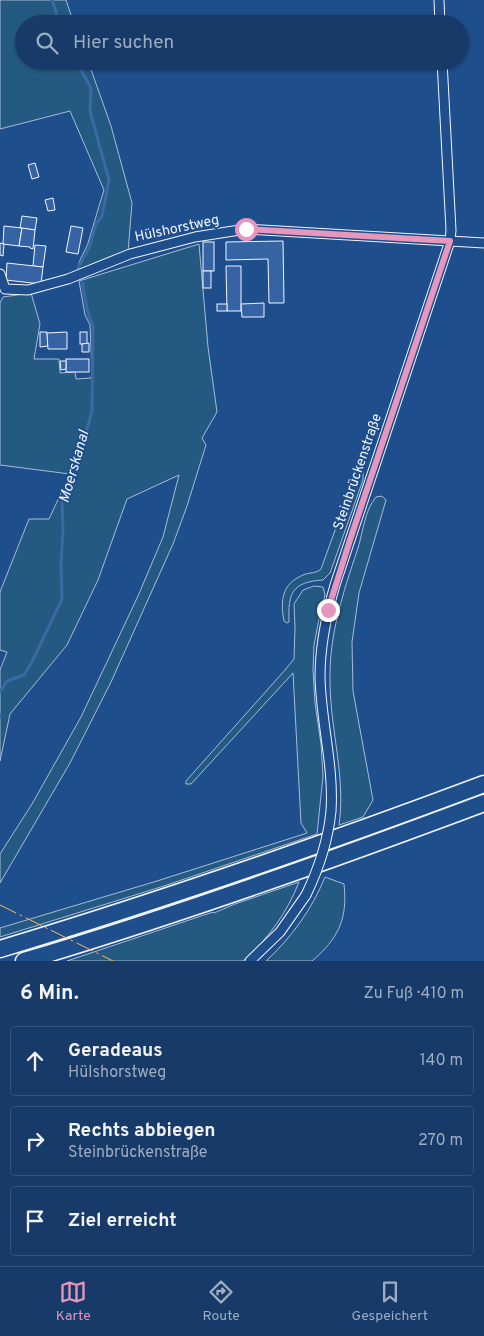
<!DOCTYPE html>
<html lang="de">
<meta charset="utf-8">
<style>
:root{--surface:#173a69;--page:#20416f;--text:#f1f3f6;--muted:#9eadc0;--line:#36547d;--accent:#e797bd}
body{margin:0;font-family:Overpass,sans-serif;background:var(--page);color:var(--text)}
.stop{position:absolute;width:15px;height:15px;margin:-11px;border:4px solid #e797bd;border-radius:50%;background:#fff}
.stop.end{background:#e797bd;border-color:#fff;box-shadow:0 1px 5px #0008}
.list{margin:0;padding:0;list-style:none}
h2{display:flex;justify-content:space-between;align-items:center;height:65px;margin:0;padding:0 20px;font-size:21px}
h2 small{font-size:16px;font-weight:400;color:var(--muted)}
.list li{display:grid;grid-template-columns:32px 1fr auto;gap:15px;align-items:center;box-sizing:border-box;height:70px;margin:0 10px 10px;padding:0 10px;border:1px solid var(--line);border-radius:5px}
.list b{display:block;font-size:19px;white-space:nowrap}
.list p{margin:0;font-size:16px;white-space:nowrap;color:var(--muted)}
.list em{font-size:16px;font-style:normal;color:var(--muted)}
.icon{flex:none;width:28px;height:28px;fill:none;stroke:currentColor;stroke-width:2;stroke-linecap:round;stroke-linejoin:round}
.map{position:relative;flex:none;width:484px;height:961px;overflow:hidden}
.search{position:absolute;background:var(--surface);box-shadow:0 1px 4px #0004;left:15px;right:15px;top:15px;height:55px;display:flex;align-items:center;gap:12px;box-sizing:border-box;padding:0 18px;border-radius:28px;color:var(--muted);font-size:19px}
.sheet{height:305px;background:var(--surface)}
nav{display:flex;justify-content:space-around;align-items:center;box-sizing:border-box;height:70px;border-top:1px solid var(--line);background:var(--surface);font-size:14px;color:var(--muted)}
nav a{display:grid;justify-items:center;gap:2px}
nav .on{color:var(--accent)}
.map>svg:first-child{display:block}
.green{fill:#245a82;stroke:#a8bbd7}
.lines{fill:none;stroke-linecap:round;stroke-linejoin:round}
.stream{stroke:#3b69a3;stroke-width:3}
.building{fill:#3563a3;stroke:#f2f6ff}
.minor-casing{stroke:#f2f6ff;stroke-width:11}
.motorway-casing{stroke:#f2f6ff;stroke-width:19}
.minor{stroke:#1f4e8c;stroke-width:9}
.motorway{stroke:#1f4e8c;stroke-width:16}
.minor-bridge-casing{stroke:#f2f6ff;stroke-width:11;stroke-linecap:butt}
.minor-bridge{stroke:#1f4e8c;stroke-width:9}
.power{stroke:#ffb74d;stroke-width:1;stroke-dasharray:18 4 2.5 4;stroke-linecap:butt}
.route{stroke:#e797bd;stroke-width:6}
.labels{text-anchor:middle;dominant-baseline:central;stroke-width:4;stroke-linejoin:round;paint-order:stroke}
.street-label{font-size:14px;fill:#f2f6ff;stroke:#1f4e8c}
.water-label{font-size:15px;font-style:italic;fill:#f2f6ff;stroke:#1f4e8c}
</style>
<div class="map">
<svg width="484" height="961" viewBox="0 0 484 961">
<rect width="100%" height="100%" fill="#1f4e8c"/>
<g class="green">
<path d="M0 0H66L74 24H24V61H88L111 126 132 203 128 252 78 273C77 259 86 252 89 240 94 223 99 206 104 190L70 111 0 129Z"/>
<polygon points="199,244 208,347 217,412 202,438 206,445 187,506 173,544 111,682 70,763 0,883 0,854 32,804 81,717 138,596 163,537 179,475 127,499 98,580 67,645 10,714 0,761 0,670 7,652 0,650 0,592 29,519 49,519 70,474 0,465 0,303 3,297 31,293 40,324 34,359 59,359 60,373 75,372 76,379 91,378 92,372 90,325 85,315 79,281"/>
<path d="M363 471V480L330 573 323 580C292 582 288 593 289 622L287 623 284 621C280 600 282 584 303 575 309 572 316 574 321 569L355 475Z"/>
<path d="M382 496 386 500 359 593 352 642 353 691 373 800 363 817 339 825C346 777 330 729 330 681 329 635 343 593 357 551 363 534 364 511 376 497Z"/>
<polygon points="314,586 323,587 325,595 319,619 314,645 313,670 315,703 321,744 323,776 317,834 164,886 0,937 0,928 157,881 307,833 301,823 293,673 191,784 186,784 186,781 285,670 294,659 295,627 294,604 303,590"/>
<path d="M325 877 344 884C348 919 338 939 312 961H266C292 937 312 909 325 877Z"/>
<path d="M299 882C287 913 268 939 243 961H67L213 912 214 913 235 904Z"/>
</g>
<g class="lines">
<g class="stream">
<polyline points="52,0 60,24"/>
<polyline points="76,61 91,88 90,111 109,180 102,216 96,224 89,248 79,266 80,271"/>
<path d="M0 692 7 681 24 675 32 662 62 599 61 562 63 531 62 502 76 468 92 411 93 325C85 312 86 297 82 282"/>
<polyline points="0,714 0,717"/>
</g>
</g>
<g class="building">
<polygon points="35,163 39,177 32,179 28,165"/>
<polygon points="53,198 55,210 48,211 45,200"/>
<polygon points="22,216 37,218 35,230 20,228"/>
<polygon points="4,226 22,228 19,246 3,244"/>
<polygon points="71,226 83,228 78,254 66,252"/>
<polygon points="22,228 35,230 33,249 30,248 30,247 19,246"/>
<polygon points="283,241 284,303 269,303 268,259 226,260 226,242"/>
<rect x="203" y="242" width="11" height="29"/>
<polygon points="0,243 4,244 3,256 0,255"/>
<polygon points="35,245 46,246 43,267 33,266"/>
<polygon points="7,263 43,267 41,284 6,280"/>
<polygon points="226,266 241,266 241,311 227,311"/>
<rect x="203" y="271" width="8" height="17"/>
<polygon points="264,303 264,317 242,317 241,304"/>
<rect x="217" y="304" width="10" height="7"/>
<polygon points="40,332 47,332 48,346 40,347"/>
<polygon points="67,332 67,349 48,349 47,333"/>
<rect x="80" y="332" width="7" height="12"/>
<polygon points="89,343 89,352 82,352 82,344"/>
<rect x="66" y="359" width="23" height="13"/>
<polygon points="60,361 66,361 66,369 61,370"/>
</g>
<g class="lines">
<g class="minor-casing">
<g id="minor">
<polyline points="439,0 440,24"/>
<polyline points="0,274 5,289 28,290 68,279 130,254 195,237 246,229 484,243"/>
<path d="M331 811C334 766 321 722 320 677 320 645 326 616 335 585L450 241 451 230 442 61"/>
<polyline points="250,961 280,932 306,895"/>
</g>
</g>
<g class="motorway-casing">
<g id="motorway">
<path d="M0 949C163 900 324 844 484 784"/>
<path d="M24 961C179 915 332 860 484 803"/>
</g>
</g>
<use href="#minor" class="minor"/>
<use href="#motorway" class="motorway"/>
<g class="minor-bridge-casing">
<path id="minor-bridge" d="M306 895C319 868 328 842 331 811"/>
</g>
<use href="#minor-bridge" class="minor-bridge"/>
<polyline class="power" points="0,905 113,961"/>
</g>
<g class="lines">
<polyline class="route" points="246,229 450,241 350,540 328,610"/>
</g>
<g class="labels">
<g class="street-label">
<text transform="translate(177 229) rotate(-12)">Hülshorstweg</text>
<text transform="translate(358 472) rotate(-71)">Steinbrückenstraße</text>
</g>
<g class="water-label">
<text transform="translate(75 467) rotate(-74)">Moerskanal</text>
</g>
</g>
</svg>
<div class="stop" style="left:246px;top:229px"></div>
<div class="stop end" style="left:328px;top:610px"></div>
<div class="search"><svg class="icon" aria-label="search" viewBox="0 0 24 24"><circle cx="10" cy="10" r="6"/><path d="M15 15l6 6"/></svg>Hier suchen</div>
</div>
<section class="sheet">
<h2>6 Min.<small>Zu Fuß · 410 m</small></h2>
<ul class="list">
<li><svg class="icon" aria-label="ahead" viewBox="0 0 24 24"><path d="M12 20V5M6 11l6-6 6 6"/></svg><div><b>Geradeaus</b><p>Hülshorstweg</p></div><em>140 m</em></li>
<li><svg class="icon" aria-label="right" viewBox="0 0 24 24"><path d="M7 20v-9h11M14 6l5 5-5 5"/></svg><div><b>Rechts abbiegen</b><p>Steinbrückenstraße</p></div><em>270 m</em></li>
<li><svg class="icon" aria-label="arrive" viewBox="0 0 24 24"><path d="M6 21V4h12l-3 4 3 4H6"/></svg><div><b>Ziel erreicht</b></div></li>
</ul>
</section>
<nav>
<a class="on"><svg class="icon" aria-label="map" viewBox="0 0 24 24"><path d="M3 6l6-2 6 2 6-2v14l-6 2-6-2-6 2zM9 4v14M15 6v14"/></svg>Karte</a>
<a><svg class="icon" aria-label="directions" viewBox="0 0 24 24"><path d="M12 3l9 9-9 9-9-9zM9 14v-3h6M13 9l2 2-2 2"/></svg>Route</a>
<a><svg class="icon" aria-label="saved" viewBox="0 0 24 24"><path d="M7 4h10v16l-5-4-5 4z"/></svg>Gespeichert</a>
</nav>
